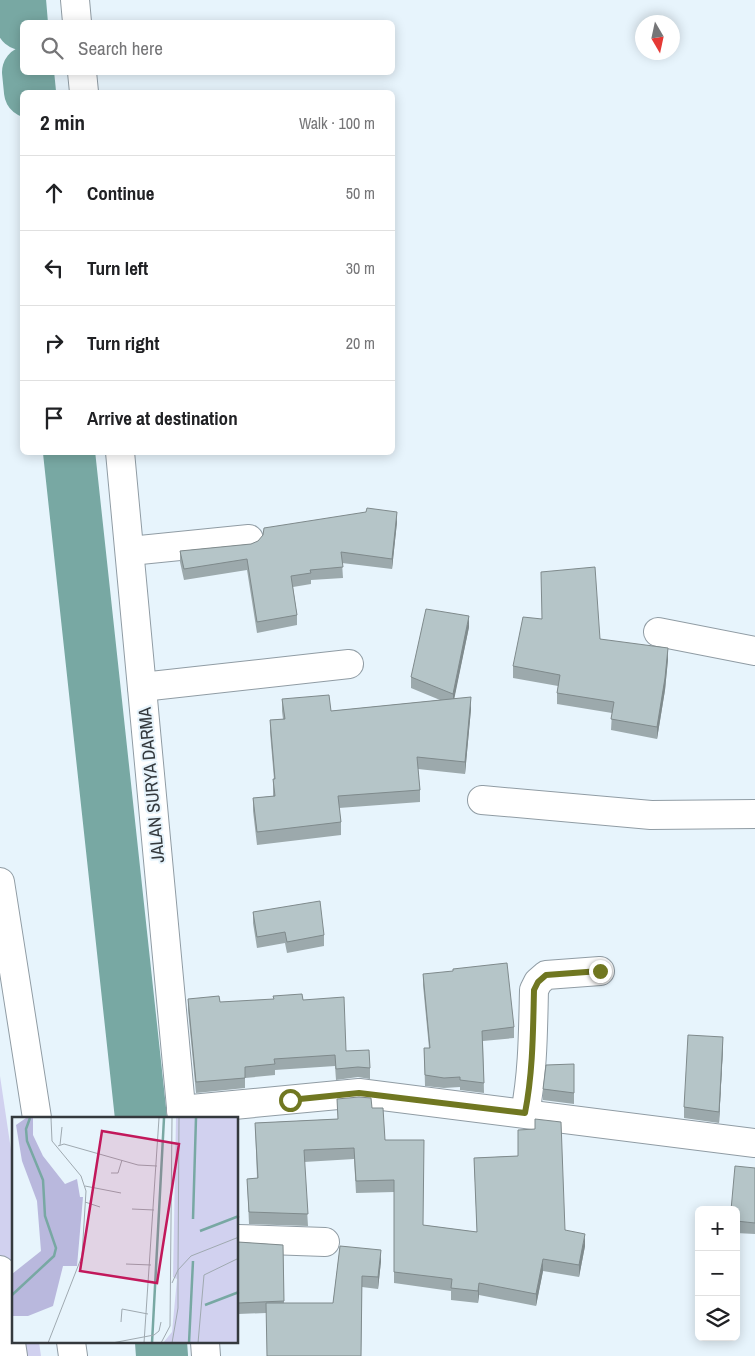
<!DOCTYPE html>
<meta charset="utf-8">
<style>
:root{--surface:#fff;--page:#f2f2f2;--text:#202124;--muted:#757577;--line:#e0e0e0}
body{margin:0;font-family:"Archivo Narrow",sans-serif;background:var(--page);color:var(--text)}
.controls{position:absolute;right:15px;bottom:15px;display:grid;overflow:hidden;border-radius:8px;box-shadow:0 2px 12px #0003}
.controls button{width:45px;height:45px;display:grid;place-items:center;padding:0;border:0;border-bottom:1px solid var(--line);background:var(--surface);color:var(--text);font:25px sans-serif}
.compass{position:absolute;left:635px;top:15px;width:45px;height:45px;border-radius:50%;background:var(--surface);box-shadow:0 2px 12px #0003;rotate:171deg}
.stop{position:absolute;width:15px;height:15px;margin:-11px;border:4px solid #707721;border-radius:50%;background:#fff}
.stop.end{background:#707721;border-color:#fff;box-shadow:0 1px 5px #0008}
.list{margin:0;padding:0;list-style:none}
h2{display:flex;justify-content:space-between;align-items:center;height:65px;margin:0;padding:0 20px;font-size:21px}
h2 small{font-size:16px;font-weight:400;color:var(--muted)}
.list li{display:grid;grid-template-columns:32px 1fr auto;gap:15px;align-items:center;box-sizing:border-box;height:75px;padding:0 20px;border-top:1px solid var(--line)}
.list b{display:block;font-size:19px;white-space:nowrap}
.list em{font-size:16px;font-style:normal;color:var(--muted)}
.icon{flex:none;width:28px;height:28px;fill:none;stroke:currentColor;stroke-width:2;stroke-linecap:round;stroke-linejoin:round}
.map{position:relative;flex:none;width:755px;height:1356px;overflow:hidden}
.search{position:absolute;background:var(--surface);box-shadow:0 2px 12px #0003;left:20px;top:20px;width:375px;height:55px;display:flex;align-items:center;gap:12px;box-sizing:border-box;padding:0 18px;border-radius:8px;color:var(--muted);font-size:19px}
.panel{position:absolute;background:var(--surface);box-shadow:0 2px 12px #0003;left:20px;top:90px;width:375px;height:365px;border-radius:8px}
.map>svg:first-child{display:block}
.green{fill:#d1d1ef}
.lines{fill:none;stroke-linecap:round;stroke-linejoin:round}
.river{stroke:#78a8a3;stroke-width:52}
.minor-casing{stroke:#909ca4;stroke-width:30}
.major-casing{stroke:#909ca4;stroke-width:30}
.minor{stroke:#fff;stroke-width:28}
.major{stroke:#fff;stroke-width:28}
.wall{fill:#9ca9ac}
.shaded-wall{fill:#7f8a8c}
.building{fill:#b5c5c8;stroke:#7f8a8c}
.route{stroke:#707721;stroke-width:6}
.labels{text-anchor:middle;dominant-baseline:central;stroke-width:4;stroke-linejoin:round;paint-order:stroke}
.street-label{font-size:18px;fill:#34393d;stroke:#e7f4fc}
.inset-river{fill:none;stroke:#78a8a3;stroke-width:2.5}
.inset-road{fill:none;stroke:#9fa9b0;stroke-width:1}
.view{fill:#c2185b;fill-opacity:0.15;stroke:#c2185b;stroke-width:2.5}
.inset-edge{fill:none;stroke:#34393d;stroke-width:2.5}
</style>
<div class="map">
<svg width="755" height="1356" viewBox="0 0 755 1356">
<rect width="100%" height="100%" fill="#e7f4fc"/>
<polygon class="green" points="0,1076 14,1170 14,1342 39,1342 41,1356 0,1356"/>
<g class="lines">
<g class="river">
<polyline points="20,0 22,24"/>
<polyline points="28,72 30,92"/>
<polyline points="69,452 141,1118"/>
<polyline points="161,1342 162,1356"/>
</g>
<g class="minor-casing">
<g id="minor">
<polyline points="130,551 249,539"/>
<polyline points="658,632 755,651"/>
<polyline points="142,687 349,664"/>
<polyline points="482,800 651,815 755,814"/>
<polyline points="181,1110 359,1093 755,1143"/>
<path d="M525 1113C533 1072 533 1031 534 990L538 982 546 975 600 971"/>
<polyline points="238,1239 325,1242"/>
<polyline points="0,1270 13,1356"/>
</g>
</g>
<g class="major-casing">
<g id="major">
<polyline points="75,0 77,22"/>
<polyline points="82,72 84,92"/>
<polyline points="120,452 182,1118"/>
<polyline points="0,882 37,1118"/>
<polyline points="71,1342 73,1356"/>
<polyline points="205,1342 206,1356"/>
</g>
</g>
<use href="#minor" class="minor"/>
<use href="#major" class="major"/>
</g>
<g class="wall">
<polygon points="397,522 392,569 342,563 343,578 311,580 311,584 293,587 297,615 297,625 257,633 247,570 184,580 180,562 180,551 251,544"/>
<polygon points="469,627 454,698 471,709 465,774 418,769 420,790 420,802 339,808 341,822 341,835 257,845 253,811 253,798 273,796 273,779 274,779 270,732 270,720 283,719 282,711 282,699 331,711 440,700 411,688 411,677"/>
<polygon points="600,639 668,659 665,690 657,739 611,730 612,713 557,704 557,693 558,686 513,678 513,666"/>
<polygon points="253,912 324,935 324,946 287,953 285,943 257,948 253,923"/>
<polygon points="423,974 514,1027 514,1038 483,1041 484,1093 460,1090 460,1087 444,1088 425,1086 424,1048 429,1048 423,985"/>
<polygon points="188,999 220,1002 303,1000 346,1051 370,1068 370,1079 358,1077 336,1080 335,1066 275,1070 275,1075 245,1078 245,1088 196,1093 188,1010"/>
<polygon points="723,1048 719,1123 684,1118 684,1107"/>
<polygon points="574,1064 574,1104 543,1100 543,1089"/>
<polygon points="337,1099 372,1108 385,1140 423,1225 477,1232 474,1158 518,1156 518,1130 565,1230 585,1246 579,1277 543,1271 536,1306 479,1295 478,1303 451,1300 451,1291 394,1283 394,1192 356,1193 354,1159 304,1162 308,1226 249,1224 247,1179 257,1178 255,1123 338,1119"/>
<polygon points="755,1168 755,1234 736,1233 736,1210"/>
<polygon points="238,1242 283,1245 284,1303 333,1303 340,1246 381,1261 378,1289 362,1287 361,1356 266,1313 238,1314"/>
</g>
<g class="shaded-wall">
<polygon points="397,512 397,522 392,569 392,559"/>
<polygon points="469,616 469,627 453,705 453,694"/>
<polygon points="668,648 668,659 665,690 657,739 657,727"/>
<polygon points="471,697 471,709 465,774 465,762"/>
<polygon points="723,1037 723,1048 719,1123 719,1112"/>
<polygon points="585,1234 585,1246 579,1277 579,1265"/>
<polygon points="381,1250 381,1261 378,1289 378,1277"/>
<polygon points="543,1259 543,1271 536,1306 536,1294"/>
<polygon points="479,1283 479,1295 478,1303 478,1291"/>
</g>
<g class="building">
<polygon points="367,508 397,512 392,559 341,552 343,567 310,570 311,573 291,576 297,615 257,622 247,559 184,569 180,551 251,544 258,541 263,535 264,528 366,512"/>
<polygon points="595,567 600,639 668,648 665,678 657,727 611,719 614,702 557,693 560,675 513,666 523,617 542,619 541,572"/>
<polygon points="426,609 469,616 453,694 411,677"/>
<polygon points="329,695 331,711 471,697 465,762 417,757 420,790 338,796 341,822 257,832 253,798 275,796 273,779 275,779 270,720 285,719 282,699"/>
<polygon points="320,901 324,935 287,942 285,932 257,937 253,912"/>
<polygon points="507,963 514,1027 482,1031 484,1083 460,1080 460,1077 444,1078 425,1075 424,1048 430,1048 423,974 453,971 453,969"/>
<polygon points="302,994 303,1000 344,997 346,1051 369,1050 370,1068 358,1067 336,1069 335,1055 274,1059 275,1064 245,1067 245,1078 196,1082 188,999 219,996 220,1002 274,999 273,996"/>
<polygon points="688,1035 723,1037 719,1112 684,1107"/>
<polygon points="574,1064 574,1093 543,1089 546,1065"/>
<polygon points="359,1097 371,1098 372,1108 383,1108 385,1140 424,1140 423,1225 477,1232 474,1158 518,1156 518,1130 535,1129 535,1119 561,1122 565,1230 585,1234 579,1265 543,1259 536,1294 479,1283 478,1291 451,1288 452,1279 394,1272 394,1180 356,1181 354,1148 304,1150 308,1214 249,1212 247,1179 258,1178 255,1123 338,1119 337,1099"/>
<polygon points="735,1166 755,1168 755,1223 736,1221 736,1210 731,1210"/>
<polygon points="238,1242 283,1245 284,1301 238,1303"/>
<polygon points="340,1246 381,1250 378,1277 362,1276 361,1356 267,1356 266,1303 333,1303"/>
</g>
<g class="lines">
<path class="route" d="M290 1100 359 1093 525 1113C533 1072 533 1031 534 990L538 982 546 975 600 971"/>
</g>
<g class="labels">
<g class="street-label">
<text transform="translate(151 785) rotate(-95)">JALAN SURYA DARMA</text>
</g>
</g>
<g transform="translate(12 1117)">
<rect width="226" height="226" fill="#e7f4fc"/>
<path d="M164 1H226V226H151L160 215 165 162 161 160Z" fill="#d1d1ef"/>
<path d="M14 1H21V18L31 39 53 67 65 62 68 80H71L65 149H51L41 189 16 199H0V157L29 134 25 84 10 44 4 8Z" fill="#b9b8dd"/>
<path class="inset-river" d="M181 102 184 1M188 114 227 99M0 178 42 139 44 131 33 99 31 63 15 24 14 12 18 1M193 188 227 175M140 226 152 1M177 226 181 144"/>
<path class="inset-road" d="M48 28 50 10M46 29 52 27 126 48 145 49M99 56H106L110 43M73 69 109 76M73 85 88 90M120 92 142 93M114 147 139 148M160 166 166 153 167 1M109 205 110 192 136 197M36 226 70 139 74 74 69 59 40 24 39 1M100 226 142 218 147 214 149 205M132 226 147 1M149 226 158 209 160 1M160 226 166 191V153L179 139 227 120M186 226 192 158 227 141"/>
<path class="view" d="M90 14 167 27 145 166 68 154Z"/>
<rect width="226" height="226" class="inset-edge"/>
</g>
</svg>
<div class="controls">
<button>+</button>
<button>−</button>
<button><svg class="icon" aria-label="layers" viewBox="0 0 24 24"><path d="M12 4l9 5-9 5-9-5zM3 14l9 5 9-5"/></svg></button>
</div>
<svg class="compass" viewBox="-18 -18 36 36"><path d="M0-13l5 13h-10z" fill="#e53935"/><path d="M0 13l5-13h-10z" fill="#757577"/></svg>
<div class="stop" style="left:290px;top:1100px"></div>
<div class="stop end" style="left:600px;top:971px"></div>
<div class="search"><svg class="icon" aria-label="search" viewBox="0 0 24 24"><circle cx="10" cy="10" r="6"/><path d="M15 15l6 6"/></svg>Search here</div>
<section class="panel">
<h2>2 min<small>Walk · 100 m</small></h2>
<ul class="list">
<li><svg class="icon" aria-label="ahead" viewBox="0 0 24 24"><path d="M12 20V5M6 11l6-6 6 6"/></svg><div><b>Continue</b></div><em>50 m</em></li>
<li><svg class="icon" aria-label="left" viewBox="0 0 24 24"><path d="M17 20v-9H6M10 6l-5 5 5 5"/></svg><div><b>Turn left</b></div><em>30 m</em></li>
<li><svg class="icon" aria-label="right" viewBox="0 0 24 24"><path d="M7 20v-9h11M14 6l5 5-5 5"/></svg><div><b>Turn right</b></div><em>20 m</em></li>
<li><svg class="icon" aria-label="arrive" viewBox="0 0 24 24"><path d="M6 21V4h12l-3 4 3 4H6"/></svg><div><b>Arrive at destination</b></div></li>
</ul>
</section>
</div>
